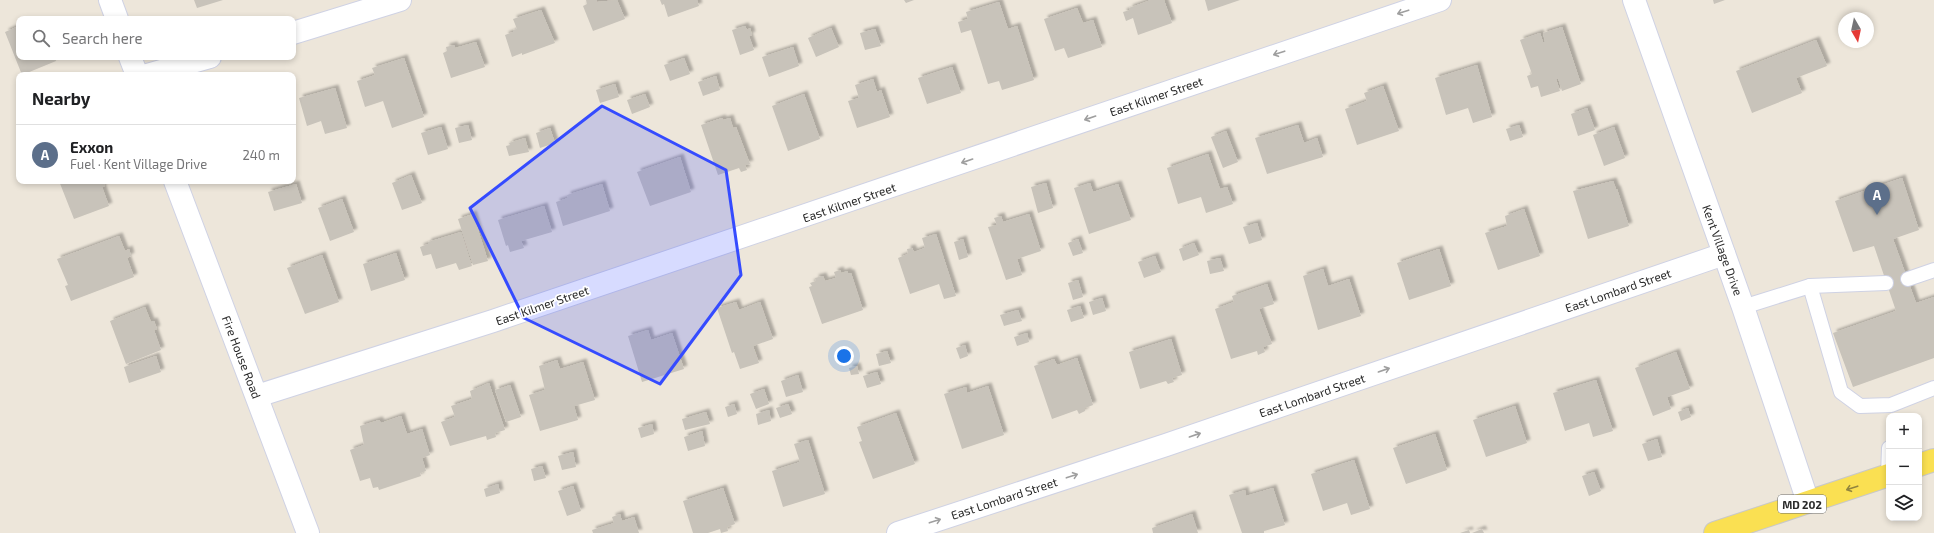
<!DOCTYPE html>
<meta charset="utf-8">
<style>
:root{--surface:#fff;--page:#f2f2f2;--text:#202124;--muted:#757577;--line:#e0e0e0;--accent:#d93025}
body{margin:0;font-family:"Exo 2",sans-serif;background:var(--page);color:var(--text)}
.controls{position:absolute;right:12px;bottom:12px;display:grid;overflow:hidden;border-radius:8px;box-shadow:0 2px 6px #0003}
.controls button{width:36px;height:36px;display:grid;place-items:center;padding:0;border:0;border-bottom:1px solid var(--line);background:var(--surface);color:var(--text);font:20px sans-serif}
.compass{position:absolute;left:1838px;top:12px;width:36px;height:36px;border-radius:50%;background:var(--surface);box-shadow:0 2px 6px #0003;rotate:171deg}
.you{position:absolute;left:844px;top:356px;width:14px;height:14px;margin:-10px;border:3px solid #fff;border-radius:50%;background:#1a73e8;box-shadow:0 0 0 6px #1a73e833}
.badge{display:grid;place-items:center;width:26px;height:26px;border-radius:50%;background:var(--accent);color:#fff;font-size:13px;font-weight:700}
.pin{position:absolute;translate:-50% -33px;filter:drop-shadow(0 1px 2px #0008)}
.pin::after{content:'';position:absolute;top:21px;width:14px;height:12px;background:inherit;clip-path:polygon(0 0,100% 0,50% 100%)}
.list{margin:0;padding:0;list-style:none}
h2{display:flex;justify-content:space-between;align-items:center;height:52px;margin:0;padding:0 16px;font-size:17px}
h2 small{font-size:13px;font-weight:400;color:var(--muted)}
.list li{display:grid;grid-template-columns:26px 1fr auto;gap:12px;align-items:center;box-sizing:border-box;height:60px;padding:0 16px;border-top:1px solid var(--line)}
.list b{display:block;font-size:15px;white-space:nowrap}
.list p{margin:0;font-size:13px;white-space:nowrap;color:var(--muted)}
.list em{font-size:13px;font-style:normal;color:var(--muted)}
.icon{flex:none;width:22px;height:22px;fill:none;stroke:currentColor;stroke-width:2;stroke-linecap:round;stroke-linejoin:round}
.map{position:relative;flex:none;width:1934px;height:533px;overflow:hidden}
.search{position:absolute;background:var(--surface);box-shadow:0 2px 6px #0003;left:16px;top:16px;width:280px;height:44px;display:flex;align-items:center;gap:10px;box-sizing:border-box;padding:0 14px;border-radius:8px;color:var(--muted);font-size:15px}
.panel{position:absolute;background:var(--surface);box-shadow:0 2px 6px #0003;left:16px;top:72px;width:280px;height:112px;border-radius:8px}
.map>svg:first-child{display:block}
.building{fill:#c8c3ba;filter:url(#shadow)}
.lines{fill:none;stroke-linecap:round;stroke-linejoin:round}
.lane-casing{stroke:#cfd2e4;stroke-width:16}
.street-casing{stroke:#cfd2e4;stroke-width:24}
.secondary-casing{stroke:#cfd2e4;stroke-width:24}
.primary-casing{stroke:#c8c8c8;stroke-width:24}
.lane{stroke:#fff;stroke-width:14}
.street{stroke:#fff;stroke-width:22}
.secondary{stroke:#fff;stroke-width:22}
.primary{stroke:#fae052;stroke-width:22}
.oneway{stroke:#9f9f9f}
.oneway2{stroke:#92853e}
.marked{fill:#354bff;fill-opacity:0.2;stroke:#354bff;stroke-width:3;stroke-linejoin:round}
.labels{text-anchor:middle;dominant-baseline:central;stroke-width:3.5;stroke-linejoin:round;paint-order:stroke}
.shield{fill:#fff;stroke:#6a6a6a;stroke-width:1}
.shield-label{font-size:11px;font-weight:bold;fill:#2a2a2a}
.street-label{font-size:12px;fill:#2a2a2a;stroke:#fff}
</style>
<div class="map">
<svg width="1934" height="533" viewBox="0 0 1934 533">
<defs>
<filter id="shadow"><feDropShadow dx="3.5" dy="-3.5" stdDeviation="1" flood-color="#0004"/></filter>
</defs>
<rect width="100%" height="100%" fill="#ede6da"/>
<g class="building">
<polygon points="194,0 223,0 197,8"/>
<polygon points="586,0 596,0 597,2 617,0 625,19 593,31 583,6 587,4"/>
<polygon points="660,0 697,0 699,6 668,17 664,4 662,5"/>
<polygon points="904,0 914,0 906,3"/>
<polygon points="1151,0 1164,0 1172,23 1138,35 1133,18 1126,21 1123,12 1130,10 1129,8"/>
<polygon points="1205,0 1240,0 1208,11"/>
<polygon points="1713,0 1725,0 1714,4"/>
<polygon points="999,2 1008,29 1017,26 1034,80 1002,90 999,81 988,84 971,30 961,33 958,22 968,19 966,12"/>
<polygon points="1077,8 1083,23 1093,20 1102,47 1068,58 1064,48 1055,51 1044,19"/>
<polygon points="541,10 555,43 522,55 522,53 512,57 505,35 513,32 513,30 517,29 513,19"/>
<polygon points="19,26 19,57 55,57 56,61 22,75 5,32"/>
<polygon points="745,26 747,30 750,28 752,35 749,36 754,50 740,55 732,30"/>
<polygon points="1562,27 1581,84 1562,91 1558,78 1556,79 1560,91 1541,97 1538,86 1531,88 1527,76 1532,74 1520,40 1540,33 1543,42 1545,42 1543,33"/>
<polygon points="831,28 839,47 816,57 808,38"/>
<polygon points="875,29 881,46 865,50 860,33"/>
<polygon points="1816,40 1827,66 1796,78 1802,93 1752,113 1736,71"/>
<polygon points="476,42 485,67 451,78 443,53 447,51 446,47 454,45 455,48"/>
<polygon points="793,47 799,66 769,77 762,57"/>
<polygon points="404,58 424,117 392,128 383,101 365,107 357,81 375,75 372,68"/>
<polygon points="684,58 690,74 670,81 664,65"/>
<polygon points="1477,65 1492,117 1473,123 1468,108 1446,115 1435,78"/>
<polygon points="952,67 961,93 927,104 918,78"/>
<polygon points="716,76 720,90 703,96 698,82"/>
<polygon points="873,79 877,92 881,90 890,117 857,128 848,101 859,98 855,85"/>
<polygon points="615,84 619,97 600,103 596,90"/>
<polygon points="1383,86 1399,131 1357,145 1345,109 1367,101 1364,93"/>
<polygon points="335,88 347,128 325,134 321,121 307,126 299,98"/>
<polygon points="645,94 650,107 632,114 627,100"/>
<polygon points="804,94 820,139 788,151 772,106"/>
<polygon points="1587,108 1595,130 1578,136 1571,114"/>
<polygon points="722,118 723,120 730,118 733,128 736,127 750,164 745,165 747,170 741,172 739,168 718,175 701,125"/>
<polygon points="468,125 472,140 459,143 455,128"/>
<polygon points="1298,125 1304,143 1317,138 1323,157 1267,174 1255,138"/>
<polygon points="1519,125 1523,137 1510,141 1506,129"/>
<polygon points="441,127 448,149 428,155 421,133"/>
<polygon points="1614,127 1625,158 1604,166 1593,135"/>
<polygon points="550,128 555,143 540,148 536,133"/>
<polygon points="1226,131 1238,162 1223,168 1211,137"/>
<polygon points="525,138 529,152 509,156 506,146 510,145 509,143"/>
<polygon points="1208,154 1220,189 1227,187 1233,204 1206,213 1201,197 1178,204 1167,168"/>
<polygon points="680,157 691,192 650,206 637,172"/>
<polygon points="411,175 422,203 402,210 392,183"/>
<polygon points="1902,178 1919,230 1893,239 1916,303 1934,297 1934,358 1853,387 1833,333 1896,311 1874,246 1853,252 1835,201"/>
<polygon points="59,181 103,181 105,186 102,187 109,206 74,219"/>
<polygon points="1613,181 1616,189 1617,189 1629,226 1588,239 1573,191"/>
<polygon points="1046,183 1053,208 1038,213 1031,187"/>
<polygon points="1090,183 1093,192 1118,184 1131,220 1089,234 1074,188"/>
<polygon points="296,184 302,203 274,211 268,192"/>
<polygon points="602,184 610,211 563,226 556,202 568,198 567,195"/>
<polygon points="342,199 354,232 330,241 318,208"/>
<polygon points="544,206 552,232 521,241 524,248 510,252 508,245 506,246 498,220"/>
<polygon points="1524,209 1540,256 1498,270 1485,233 1507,226 1505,216"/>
<polygon points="473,214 488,261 473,265 458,219"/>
<polygon points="1029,214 1041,251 1017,259 1022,275 1006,280 988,227 997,225 994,218 1001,216 1003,222"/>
<polygon points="1257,223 1262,240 1249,244 1243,227"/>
<polygon points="461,232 472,266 459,270 456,263 436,269 431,254 423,256 420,247 428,244 428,242"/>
<polygon points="936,234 956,296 944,299 939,284 910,294 898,258 908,254 907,249 912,248 914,252 925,248 922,238"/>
<polygon points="119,236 125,251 129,249 131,256 127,258 134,277 71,301 65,286 68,285 57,259"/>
<polygon points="963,239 968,257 959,260 954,242"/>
<polygon points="1078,239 1083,253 1073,256 1068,243"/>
<polygon points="1194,243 1199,255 1183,261 1179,249"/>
<polygon points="1439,249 1451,286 1409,300 1397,263"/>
<polygon points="396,253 405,280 371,291 363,264"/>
<polygon points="322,255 339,302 305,314 287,268"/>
<polygon points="1155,256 1161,272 1144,278 1138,262"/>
<polygon points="1220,258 1224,271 1210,274 1207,261"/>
<polygon points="1323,269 1328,286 1349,279 1361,316 1318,330 1303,276"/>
<polygon points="840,270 841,273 848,271 848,273 851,273 863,310 822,324 809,287 812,286 810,283 816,281 815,278 823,276 825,281 836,278 834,272"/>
<polygon points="1078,280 1083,297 1073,300 1068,283"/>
<polygon points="1267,284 1274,304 1259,309 1272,344 1263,347 1265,352 1258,355 1257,351 1231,359 1215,309 1234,302 1232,296"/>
<polygon points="1102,298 1106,311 1093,315 1089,302"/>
<polygon points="736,302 739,310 760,302 773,339 753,346 759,363 740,369 734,352 732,353 717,308"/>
<polygon points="1080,306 1084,318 1071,322 1067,310"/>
<polygon points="145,307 151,322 154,321 157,329 154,330 161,350 126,364 110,321"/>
<polygon points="1018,310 1022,321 1004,326 1000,315"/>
<polygon points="648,330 651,340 672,333 684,369 642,382 628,336"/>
<polygon points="1027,333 1029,342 1017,346 1014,337"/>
<polygon points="1171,339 1182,375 1172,378 1174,382 1168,384 1166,381 1140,389 1129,352"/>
<polygon points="965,345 968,356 960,359 956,348"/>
<polygon points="887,351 891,363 879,366 876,354"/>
<polygon points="1676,352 1690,389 1667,397 1671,409 1653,416 1635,368"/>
<polygon points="156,356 161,372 129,383 124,367"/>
<polygon points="1077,358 1093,405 1085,408 1085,411 1079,414 1077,410 1052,419 1034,366 1054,359 1057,365"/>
<polygon points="557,360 560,369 583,362 595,400 574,406 578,420 540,431 529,395 545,390 539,366"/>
<polygon points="857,366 859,374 851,375 849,368"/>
<polygon points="877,372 881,384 867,388 863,376"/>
<polygon points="798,375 803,392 786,397 781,381"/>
<polygon points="1596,380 1613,431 1593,437 1589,423 1565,431 1553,393"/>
<polygon points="489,383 505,430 495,433 496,437 487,440 486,436 450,446 441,422 455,417 451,406 472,399 470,391"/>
<polygon points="510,385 521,417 506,422 495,390"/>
<polygon points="988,386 1004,435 962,449 944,394 966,387 967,393"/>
<polygon points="764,389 769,404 756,409 750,394"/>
<polygon points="734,404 737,414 728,417 725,407"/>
<polygon points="788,404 792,414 780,418 776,408"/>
<polygon points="1515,406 1527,443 1486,457 1473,420"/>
<polygon points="1688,408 1691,417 1681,421 1678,412"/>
<polygon points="769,410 771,421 758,425 756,414"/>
<polygon points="706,412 710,424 685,430 682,419"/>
<polygon points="896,413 915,464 873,479 859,442 862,441 857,427"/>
<polygon points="401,416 407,434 422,429 430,455 422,458 426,471 420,473 421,476 379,490 378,487 373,488 370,478 360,481 350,450 364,445 360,426 379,420 381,423"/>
<polygon points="652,424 654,434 641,438 638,428"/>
<polygon points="702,431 705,446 688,451 684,437"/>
<polygon points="1435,434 1447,470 1406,484 1393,448"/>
<polygon points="1657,439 1662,457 1648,461 1642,444"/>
<polygon points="808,440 825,494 783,507 772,471 800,462 794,444"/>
<polygon points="573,452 576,467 562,470 558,456"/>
<polygon points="1354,460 1370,509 1351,515 1347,503 1323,511 1311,474"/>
<polygon points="542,466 546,478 534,481 531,469"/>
<polygon points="1594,472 1601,491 1589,496 1582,476"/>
<polygon points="498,484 500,493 486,497 484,489"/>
<polygon points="573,486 581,511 567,516 558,491"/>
<polygon points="723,488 735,524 727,527 728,531 721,533 720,529 708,533 693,533 683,501"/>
<polygon points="1273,488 1285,525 1264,531 1264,533 1242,533 1229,495 1245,490 1246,496"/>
<polygon points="620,514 622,521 634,517 639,533 593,533 592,530 614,523 612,517"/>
<polygon points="1192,514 1198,533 1153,533 1152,528"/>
<polygon points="1482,529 1484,533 1472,533"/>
<polygon points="1469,530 1470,533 1460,533"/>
</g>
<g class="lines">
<g class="lane-casing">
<g id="lane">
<polyline points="1908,279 1934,270"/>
<polyline points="1810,286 1841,392 1860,406 1891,405 1934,388"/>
<polyline points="1743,307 1810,286 1886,283"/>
<polyline points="1888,476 1889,448"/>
</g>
</g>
<g class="street-casing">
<g id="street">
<polyline points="293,33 400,0"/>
<polyline points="147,75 210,57"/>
<polyline points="257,396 493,321 1440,0"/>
<polyline points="898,533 1166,445 1724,254"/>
</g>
</g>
<g class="secondary-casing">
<g id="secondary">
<polyline points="110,0 117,19"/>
<polyline points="1634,0 1743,307 1808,502"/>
<polyline points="130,57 137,75"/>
<polyline points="175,181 308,533"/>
</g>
</g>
<g class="primary-casing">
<g id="primary">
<polyline points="1919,465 1934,460"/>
<polyline points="1715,533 1889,475"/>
</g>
</g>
<use href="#lane" class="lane"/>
<use href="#street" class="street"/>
<use href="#secondary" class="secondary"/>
<use href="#primary" class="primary"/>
</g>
<defs><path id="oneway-shaft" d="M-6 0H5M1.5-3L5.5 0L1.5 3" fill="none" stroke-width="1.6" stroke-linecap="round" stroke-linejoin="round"/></defs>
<g class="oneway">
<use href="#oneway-shaft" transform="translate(1403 12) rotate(162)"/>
<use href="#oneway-shaft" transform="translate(1279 53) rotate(162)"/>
<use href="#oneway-shaft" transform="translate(1090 118) rotate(161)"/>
<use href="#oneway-shaft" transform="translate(967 161) rotate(161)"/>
<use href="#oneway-shaft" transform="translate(1384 370) rotate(-19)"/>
<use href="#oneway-shaft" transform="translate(1195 435) rotate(-19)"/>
<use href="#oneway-shaft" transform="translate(1072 476) rotate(-18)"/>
<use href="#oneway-shaft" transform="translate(935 521) rotate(-18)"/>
</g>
<use class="oneway2" href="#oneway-shaft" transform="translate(1852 488) rotate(162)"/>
<path class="marked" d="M602 106 726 170 741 275 660 384 524 318 470 208Z"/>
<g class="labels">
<rect class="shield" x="1778" y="495" width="48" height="18" rx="3"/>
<g class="shield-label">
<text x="1802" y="504">MD 202</text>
</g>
<g class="street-label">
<text transform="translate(1156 96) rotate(-19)">East Kilmer Street</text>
<text transform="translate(849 202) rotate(-19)">East Kilmer Street</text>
<text transform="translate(1723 250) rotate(70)">Kent Village Drive</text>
<text transform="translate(1618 290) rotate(-19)">East Lombard Street</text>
<text transform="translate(542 305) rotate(-19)">East Kilmer Street</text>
<text transform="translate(242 357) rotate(69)">Fire House Road</text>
<text transform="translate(1312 395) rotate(-19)">East Lombard Street</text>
<text transform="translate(1004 498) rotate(-18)">East Lombard Street</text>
</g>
</g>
</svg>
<div class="controls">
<button>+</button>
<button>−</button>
<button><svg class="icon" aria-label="layers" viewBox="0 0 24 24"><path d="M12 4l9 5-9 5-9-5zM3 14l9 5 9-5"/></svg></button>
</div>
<svg class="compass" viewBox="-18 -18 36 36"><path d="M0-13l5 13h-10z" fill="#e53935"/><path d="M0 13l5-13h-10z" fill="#757577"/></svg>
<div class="you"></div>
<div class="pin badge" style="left:1877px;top:215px;background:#5c6f8a">A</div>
<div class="search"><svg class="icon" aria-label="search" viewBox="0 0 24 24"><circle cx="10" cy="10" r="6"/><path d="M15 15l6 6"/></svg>Search here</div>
<section class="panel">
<h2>Nearby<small></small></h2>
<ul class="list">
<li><span class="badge" style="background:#5c6f8a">A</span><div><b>Exxon</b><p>Fuel · Kent Village Drive</p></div><em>240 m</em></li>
</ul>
</section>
</div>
